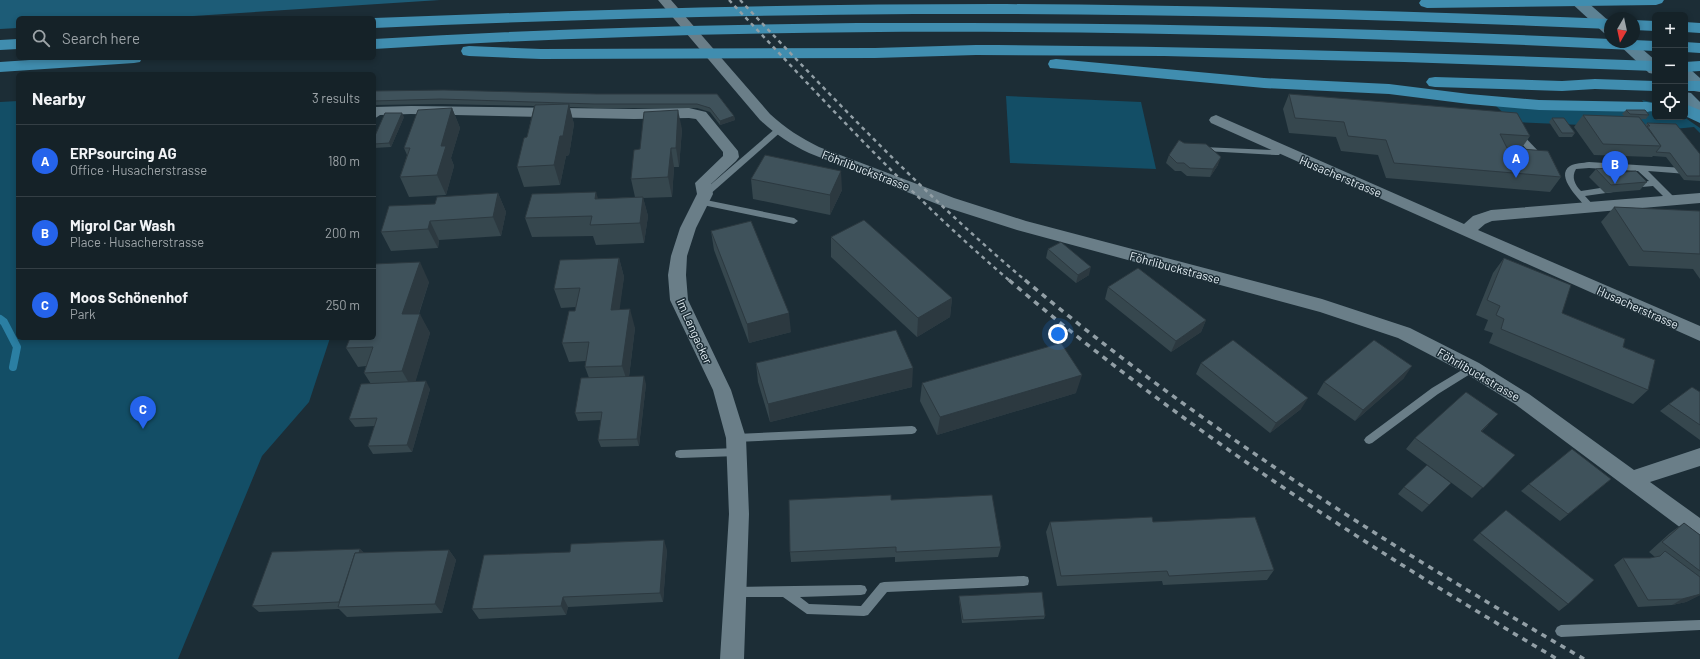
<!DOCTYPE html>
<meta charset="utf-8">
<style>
:root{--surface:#152228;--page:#222f34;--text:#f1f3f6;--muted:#9da4a8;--line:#343f45;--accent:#2563eb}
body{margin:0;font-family:Barlow,sans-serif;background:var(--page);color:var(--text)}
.controls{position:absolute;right:12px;top:12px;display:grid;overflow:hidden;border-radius:6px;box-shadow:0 2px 6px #0003}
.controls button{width:36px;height:36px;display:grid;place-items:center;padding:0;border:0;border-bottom:1px solid var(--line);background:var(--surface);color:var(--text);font:20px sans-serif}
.compass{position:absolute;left:1604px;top:12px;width:36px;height:36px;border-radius:50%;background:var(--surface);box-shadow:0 2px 6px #0003;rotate:189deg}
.you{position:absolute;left:1058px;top:334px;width:14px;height:14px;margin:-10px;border:3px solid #fff;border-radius:50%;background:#1a73e8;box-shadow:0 0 0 6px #1a73e833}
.badge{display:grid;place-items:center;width:26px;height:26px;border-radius:50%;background:var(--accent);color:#fff;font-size:13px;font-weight:700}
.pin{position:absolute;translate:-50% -33px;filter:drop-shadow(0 1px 2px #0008)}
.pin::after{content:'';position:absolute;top:21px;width:14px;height:12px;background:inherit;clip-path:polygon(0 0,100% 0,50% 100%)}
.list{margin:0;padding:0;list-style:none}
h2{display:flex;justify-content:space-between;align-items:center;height:52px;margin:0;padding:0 16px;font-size:17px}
h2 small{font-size:13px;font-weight:400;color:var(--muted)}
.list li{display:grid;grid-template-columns:26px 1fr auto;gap:12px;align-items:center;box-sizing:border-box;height:72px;padding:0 16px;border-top:1px solid var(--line)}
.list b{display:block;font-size:15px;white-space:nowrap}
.list p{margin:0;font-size:13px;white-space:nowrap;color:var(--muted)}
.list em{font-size:13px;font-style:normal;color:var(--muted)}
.icon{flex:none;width:22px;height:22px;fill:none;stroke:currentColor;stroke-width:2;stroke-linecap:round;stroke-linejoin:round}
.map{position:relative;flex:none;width:1700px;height:659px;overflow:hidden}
.search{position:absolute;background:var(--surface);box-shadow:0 2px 6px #0003;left:16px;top:16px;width:360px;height:44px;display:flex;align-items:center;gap:10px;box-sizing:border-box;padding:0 14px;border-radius:6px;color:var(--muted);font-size:15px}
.panel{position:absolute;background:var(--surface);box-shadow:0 2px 6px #0003;left:16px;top:72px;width:360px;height:268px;border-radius:6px}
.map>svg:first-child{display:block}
.green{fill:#134e66}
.forest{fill:#1d5c77}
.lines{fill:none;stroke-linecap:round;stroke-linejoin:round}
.stream{stroke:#2b7fa3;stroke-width:8}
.service{fill:#6a7e88;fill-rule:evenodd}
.minor{fill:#6a7e88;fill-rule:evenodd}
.secondary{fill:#5d8294;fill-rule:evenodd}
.motorway{fill:#408daf;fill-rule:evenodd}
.rail-far1{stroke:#929fa6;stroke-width:2.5;stroke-dasharray:4 4;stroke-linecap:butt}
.rail{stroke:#929fa6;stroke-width:3.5;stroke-dasharray:5.5 5.5;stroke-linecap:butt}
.wall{fill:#36474e}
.shaded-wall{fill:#2c3940}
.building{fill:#3f525b;stroke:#2c3940}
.labels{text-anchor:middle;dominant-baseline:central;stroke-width:3;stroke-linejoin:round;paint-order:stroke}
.street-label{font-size:12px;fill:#e2edf3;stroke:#1c2d36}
</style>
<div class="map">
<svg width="1700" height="659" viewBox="0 0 1700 659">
<rect width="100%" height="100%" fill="#1c2d36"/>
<g class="green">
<polygon points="1006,96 1141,102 1156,169 1010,163"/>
<polygon points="1642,100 1655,103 1655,117 1684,117 1700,128 1700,133 1694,127 1674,129 1513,122 1495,105 1543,109 1651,112"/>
<polygon points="18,101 18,338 330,338 309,402 262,456 178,659 0,659 0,102"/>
</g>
<polygon class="forest" points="0,0 440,0 162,18 18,18 18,28 0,29"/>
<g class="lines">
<polyline class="stream" points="0,319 4,322 17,347 13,367"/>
<g class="service">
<polygon points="776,128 779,128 783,130 708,196 702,196 701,194 702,192"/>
<polygon points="1514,132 1520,132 1543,156 1543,160 1537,160 1514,136"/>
<polygon points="1202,147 1274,150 1280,147 1284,149 1279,155 1276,155 1205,151 1202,151"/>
<path d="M1589 162 1700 169V175L1648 171 1675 198 1676 200 1675 202H1669L1653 186 1631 188 1630 186 1631 184 1649 181 1638 171 1589 168 1576 169C1571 177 1575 185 1581 191L1613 186 1617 189 1613 192 1585 196 1595 207 1591 210 1588 209C1581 201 1554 176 1570 166 1575 163 1583 163 1589 162Z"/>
<polygon points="701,199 794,218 798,221 794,224 698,204 697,202"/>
<polygon points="1472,364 1475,365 1477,368 1475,371 1438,394 1372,443 1369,444 1366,443 1364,440 1366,437 1432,388"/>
<polygon points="912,426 915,427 917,430 915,433 912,434 736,442 733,441 731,438 733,435 736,434"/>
<polygon points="738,448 742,449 743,452 742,455 738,456 680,458 676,457 675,454 676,451 680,450"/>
<polygon points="1024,576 1028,577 1029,581 1028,585 1024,586 887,592 868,615 864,616 807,614 783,597 736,597 732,596 730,592 732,588 736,587 861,585 865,586 867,590 865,594 861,595 800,597 809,604 861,606 880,583 884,582"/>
<polygon points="1700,620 1700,630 1561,637 1557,635 1555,631 1557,627 1561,625"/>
</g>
<g class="minor">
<path d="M658 0H671L770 114C785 128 801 138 819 147L954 198 1026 221 1322 299 1410 328 1479 363 1529 394 1634 470 1700 448V466L1650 482 1700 518V540L1693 537 1515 404 1465 373 1398 338 1320 312 1017 230 942 206 809 153C790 144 775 134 760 120Z"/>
<polygon points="411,106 634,109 689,108 706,112 738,151 739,157 736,161 711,184 713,194 696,228 687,256 686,275 688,300 731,390 746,438 749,514 744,659 720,659 729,514 726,438 713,390 670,300 668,275 671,256 680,228 697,194 695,183 723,156 723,152 696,119 689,118 634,119 411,114 380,115 374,119 374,107"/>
<polygon points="1216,115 1464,224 1473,216 1491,210 1700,193 1700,203 1492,221 1485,224 1478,230 1700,326 1700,341 1211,123 1209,120 1211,117"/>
</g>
<g class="secondary">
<polygon points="1568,0 1585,0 1610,22 1610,35 1604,33"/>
<polygon points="1616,42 1634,42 1655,60 1655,74 1649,73"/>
<polygon points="1685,69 1691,70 1700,78 1700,92 1694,91 1685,83"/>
<polygon points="1685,92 1691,93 1700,102 1700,118 1694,116 1685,107"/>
</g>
<g class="motorway">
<polygon points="1421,0 1664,0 1662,3 1656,5 1427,8 1421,6 1419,3"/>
<path d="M995 4C1200 5 1405 11 1610 19V29C1378 19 1146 13 914 14 734 15 554 20 374 28V18C581 10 788 4 995 4Z"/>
<polygon points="1634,20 1655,21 1655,31 1634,30"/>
<polygon points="1685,22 1700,23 1700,33 1685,32"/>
<path d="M857 23C1108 22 1359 27 1610 39V42H1634V40L1655 41V51C1229 30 800 22 374 49V39C535 29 696 25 857 23Z"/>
<polygon points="18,39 18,49 0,50 0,40"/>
<polygon points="1685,42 1700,43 1700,53 1685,52"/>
<path d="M976 45C1203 46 1429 53 1655 61V71L1404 62 1164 56 976 55 875 58 541 59 469 56 463 55 461 51 463 47 469 46 541 49 875 48Z"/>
<polygon points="59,58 142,58 140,62 134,63 0,72 0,62"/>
<polygon points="1056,59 1264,78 1389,84 1469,94 1539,100 1647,102 1653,103 1655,108 1653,111 1647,112 1539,110 1469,104 1389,94 1264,88 1050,68 1048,64 1050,60"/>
<polygon points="1700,61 1700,71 1685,72 1685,62"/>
<polygon points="1435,77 1562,81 1595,79 1655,81 1655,91 1595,89 1562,91 1435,87 1429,86 1426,82 1429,78"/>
<rect x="1685" y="81" width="15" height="10"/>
<polygon points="1685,104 1700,110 1700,123 1685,116"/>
</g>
<g class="rail-far1">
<path d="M729 0C820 96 909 195 1010 281"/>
<path d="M740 0C832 97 924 195 1026 281"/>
</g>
<g class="rail">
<path d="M1009 280C1178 425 1365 546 1557 659"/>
<path d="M1025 280C1198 426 1389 546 1584 659"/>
</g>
</g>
<g class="wall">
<polygon points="374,91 597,94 717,94 734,116 735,120 720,125 710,112 697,108 595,108 569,107 574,124 569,155 566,156 560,185 524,187 517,167 527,137 534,106 442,104 374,105"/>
<polygon points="1289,94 1530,136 1521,149 1561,177 1550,192 1386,178 1378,155 1341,151 1336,137 1289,133 1283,109"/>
<polygon points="452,108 460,128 451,158 454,166 446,195 409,197 400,177 407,155 404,148"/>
<polygon points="1626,110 1649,115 1646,119 1641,119 1645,125 1647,123 1700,154 1700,181 1684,180 1666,157 1653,156 1652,157 1594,155 1574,127 1583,115 1625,117 1622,114"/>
<polygon points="404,117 391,147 374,148 374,138"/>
<polygon points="1552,118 1575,133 1572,137 1559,137 1549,122"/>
<polygon points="682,129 679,167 674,167 672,197 643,198 648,216 644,243 596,245 593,236 532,237 525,218 598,199 635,197 631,179 640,149"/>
<polygon points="1169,155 1218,165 1210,177 1187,176 1181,171 1175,171 1166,163"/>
<polygon points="1596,169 1613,173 1647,182 1640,190 1605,193 1589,177"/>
<polygon points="751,179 842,190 830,215 753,199"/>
<polygon points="498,193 506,212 501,236 439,240 438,248 391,251 381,232"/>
<polygon points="1614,207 1700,211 1700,279 1693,269 1629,266 1601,222"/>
<polygon points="711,231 791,332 749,343 714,250"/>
<polygon points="831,237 952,298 950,317 917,337 831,257"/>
<polygon points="1048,249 1089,275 1076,283 1046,258"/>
<polygon points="619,258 624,277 619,309 635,328 629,377 646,384 639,446 601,447 598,440 601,420 578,421 575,413 589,378 585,367 586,361 569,362 562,343 575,311 576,307 561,308 554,289"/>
<polygon points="1504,258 1562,313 1623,347 1648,390 1633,404 1489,343 1493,333 1484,330 1488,320 1476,315 1493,273"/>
<polygon points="374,264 429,282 419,314 430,333 415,382 430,389 412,452 373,454 368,446 375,426 355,427 349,419 371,384 364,373 366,366 358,367 346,348 374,338"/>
<polygon points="1108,287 1206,320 1201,332 1171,352 1105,299"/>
<polygon points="756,363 912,387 770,422 758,382"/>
<polygon points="1201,363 1301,409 1270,433 1196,374"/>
<polygon points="1404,378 1355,421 1317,394 1324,382"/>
<polygon points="922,383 1076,393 937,435 920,401"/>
<polygon points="1700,392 1700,440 1660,411 1669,404"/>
<polygon points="1488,425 1481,432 1515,455 1472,498 1406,449 1415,438"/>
<polygon points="1611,479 1560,521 1521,491 1529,484"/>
<polygon points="1404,487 1444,490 1422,512 1398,494"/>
<polygon points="891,500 1001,547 998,557 895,562 895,557 791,562 790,552"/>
<polygon points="1050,522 1153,522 1274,570 1267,580 1163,585 1162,581 1057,586 1046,532"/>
<polygon points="1684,523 1700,535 1700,595 1686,602 1672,605 1638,607 1614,565 1623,558 1650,558 1655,557 1649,552 1670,533"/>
<polygon points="1480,533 1568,604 1559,611 1473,540"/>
<polygon points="360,549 364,553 449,550 456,560 442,613 347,617 339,609 259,612 252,606"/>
<polygon points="667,550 663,602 568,607 566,615 479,619 472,609"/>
<polygon points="959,596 1045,616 1044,619 962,623 959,599"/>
</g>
<g class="shaded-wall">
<polygon points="569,104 574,124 569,155 566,156 560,185 554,165 560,136"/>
<polygon points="452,108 460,128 451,158 454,166 446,195 437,175 441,146"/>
<polygon points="678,110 682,129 679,167 676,148"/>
<polygon points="402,113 404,117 391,147 389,143"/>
<polygon points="734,116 735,120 720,125 720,121"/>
<polygon points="671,148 674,167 672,197 668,177"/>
<polygon points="1221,157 1218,165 1210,177 1213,169"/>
<polygon points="841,171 842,190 830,215 830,195"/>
<polygon points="596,192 602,211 595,199"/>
<polygon points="498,193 506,212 501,236 493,217"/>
<polygon points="643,197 648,216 644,243 640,223"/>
<polygon points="430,221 439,240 438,248 428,229"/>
<polygon points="619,258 624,277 617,329 611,310"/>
<polygon points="420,262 429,282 412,334 402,314"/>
<polygon points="1091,267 1089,275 1076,283 1078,275"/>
<polygon points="952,298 950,317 917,337 918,318"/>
<polygon points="630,309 635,328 628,384 622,366"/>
<polygon points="789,313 791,332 749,343 747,324"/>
<polygon points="420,314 430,333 413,390 402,371"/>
<polygon points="1206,320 1201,332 1171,352 1176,341"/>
<polygon points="1412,366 1404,378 1355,421 1363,410"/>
<polygon points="913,368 912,387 770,422 768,404"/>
<polygon points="1082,375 1076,393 937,435 940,417"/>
<polygon points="644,376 646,384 639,446 637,439"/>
<polygon points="426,381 430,389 412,452 407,445"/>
<polygon points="1308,398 1301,409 1270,433 1276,423"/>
<polygon points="1498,414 1488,425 1471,442 1481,431"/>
<polygon points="664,540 667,550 663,602 660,593"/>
<polygon points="360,549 366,555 343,602"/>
<polygon points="449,550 456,560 442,613 435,604"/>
<polygon points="1700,594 1700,595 1686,602 1672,605 1682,599"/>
<polygon points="563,597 568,607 566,615 561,606"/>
</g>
<g class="building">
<polygon points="444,90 597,94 717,94 734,116 720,121 710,108 697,104 594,104 440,99 374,101 374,91"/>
<polygon points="1289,94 1517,113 1530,136 1500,134 1507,148 1548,151 1561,177 1394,163 1386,140 1348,136 1344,122 1295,118"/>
<polygon points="569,104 563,136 560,136 554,165 517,167 524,138 527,137 535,105"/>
<polygon points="452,108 441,146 446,146 437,175 400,177 410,148 404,148 418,110"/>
<polygon points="678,110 676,148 671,148 668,177 631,179 634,150 640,149 644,112"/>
<polygon points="1626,110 1645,110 1649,115 1630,114"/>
<polygon points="385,113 402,113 389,143 374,144 374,138"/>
<polygon points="1583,115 1639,117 1661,146 1603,144"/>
<polygon points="1552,118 1564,118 1575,133 1562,133"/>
<polygon points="1647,123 1676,124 1700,154 1700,176 1687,176 1670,153 1656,152 1661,146 1647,126 1650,126"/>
<polygon points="1179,140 1184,143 1206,144 1221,157 1213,169 1190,168 1184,163 1177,163 1169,155"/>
<polygon points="765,155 841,171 830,195 751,179"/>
<polygon points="1607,168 1613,173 1636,171 1647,182 1611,185 1596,169"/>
<polygon points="596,192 595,199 643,197 640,223 590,225 592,216 525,218 532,194"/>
<polygon points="498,193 493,217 430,221 428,229 381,232 389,206 435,204 437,197"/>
<polygon points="1614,207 1700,211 1700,254 1643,251"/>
<polygon points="864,220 952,298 918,318 831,237"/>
<polygon points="751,221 789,313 747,324 711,231"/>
<polygon points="1061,242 1091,267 1078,275 1048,249"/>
<polygon points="619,258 611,310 630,309 622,366 585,367 589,342 562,343 569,311 575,311 580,288 554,289 560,260"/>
<polygon points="1504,258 1571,285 1562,313 1625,339 1623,347 1655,360 1648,390 1501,329 1504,319 1496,315 1500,306 1487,300"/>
<polygon points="420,262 402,314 420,314 402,371 364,373 373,347 346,348 350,338 374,338 374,295 375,292 374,292 374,264"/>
<polygon points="1138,268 1206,320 1176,341 1108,287"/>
<polygon points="896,330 913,368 768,404 756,363"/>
<polygon points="1233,340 1308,398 1276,423 1201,363"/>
<polygon points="1374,340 1412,366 1363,410 1324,382"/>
<polygon points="1061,343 1082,375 940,417 922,383"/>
<polygon points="644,376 637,439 598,440 602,412 575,413 581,378"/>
<polygon points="426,381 407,445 368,446 377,418 349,419 361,384"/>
<polygon points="1692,387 1700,392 1700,425 1669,404"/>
<polygon points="1466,392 1498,414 1481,431 1515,455 1483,488 1415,438"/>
<polygon points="1572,449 1611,479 1568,514 1529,484"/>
<polygon points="1427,465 1451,483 1429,505 1404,487"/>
<polygon points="891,495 891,500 992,495 1001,547 896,552 896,547 790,552 789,500"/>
<polygon points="1506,510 1594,580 1568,604 1480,533"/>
<polygon points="1152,517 1153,522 1255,517 1274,570 1169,576 1167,571 1061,576 1050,522"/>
<polygon points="1684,523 1700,535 1700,571 1662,542"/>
<polygon points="664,540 660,593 563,597 561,606 472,609 484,555 570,552 571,544"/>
<polygon points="360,549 359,553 355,553 339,602 252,606 272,552"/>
<polygon points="449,550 435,604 338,607 355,553"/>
<polygon points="1665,551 1700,577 1700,594 1697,595 1682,599 1648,600 1623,558 1650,558 1660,556"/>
<polygon points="1042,592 1045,616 963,620 959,596"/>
</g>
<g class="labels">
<g class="street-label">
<text transform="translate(866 170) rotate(21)">Föhrlibuckstrasse</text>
<text transform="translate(1341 176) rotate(23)">Husacherstrasse</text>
<text transform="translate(1175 267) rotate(15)">Föhrlibuckstrasse</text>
<text transform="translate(1638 307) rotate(24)">Husacherstrasse</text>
<text transform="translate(695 331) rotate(66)">Im Langacker</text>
<text transform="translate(1479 374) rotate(30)">Föhrlibuckstrasse</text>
</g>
</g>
</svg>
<div class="controls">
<button>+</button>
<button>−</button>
<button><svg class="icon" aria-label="locate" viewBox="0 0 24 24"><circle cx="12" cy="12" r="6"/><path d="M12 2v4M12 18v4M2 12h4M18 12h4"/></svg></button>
</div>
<svg class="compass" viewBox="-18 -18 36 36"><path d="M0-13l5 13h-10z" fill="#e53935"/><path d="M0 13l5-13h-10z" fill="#9da4a8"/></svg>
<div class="you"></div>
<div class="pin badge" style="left:1516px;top:178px">A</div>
<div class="pin badge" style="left:1615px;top:184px">B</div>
<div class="pin badge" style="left:143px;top:429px">C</div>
<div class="search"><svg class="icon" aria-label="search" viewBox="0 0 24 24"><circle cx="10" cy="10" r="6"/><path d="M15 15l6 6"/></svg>Search here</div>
<section class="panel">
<h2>Nearby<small>3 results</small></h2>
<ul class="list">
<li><span class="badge">A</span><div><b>ERPsourcing AG</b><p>Office · Husacherstrasse</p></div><em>180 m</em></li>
<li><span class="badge">B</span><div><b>Migrol Car Wash</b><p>Place · Husacherstrasse</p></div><em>200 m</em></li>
<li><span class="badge">C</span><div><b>Moos Schönenhof</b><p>Park</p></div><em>250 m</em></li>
</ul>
</section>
</div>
